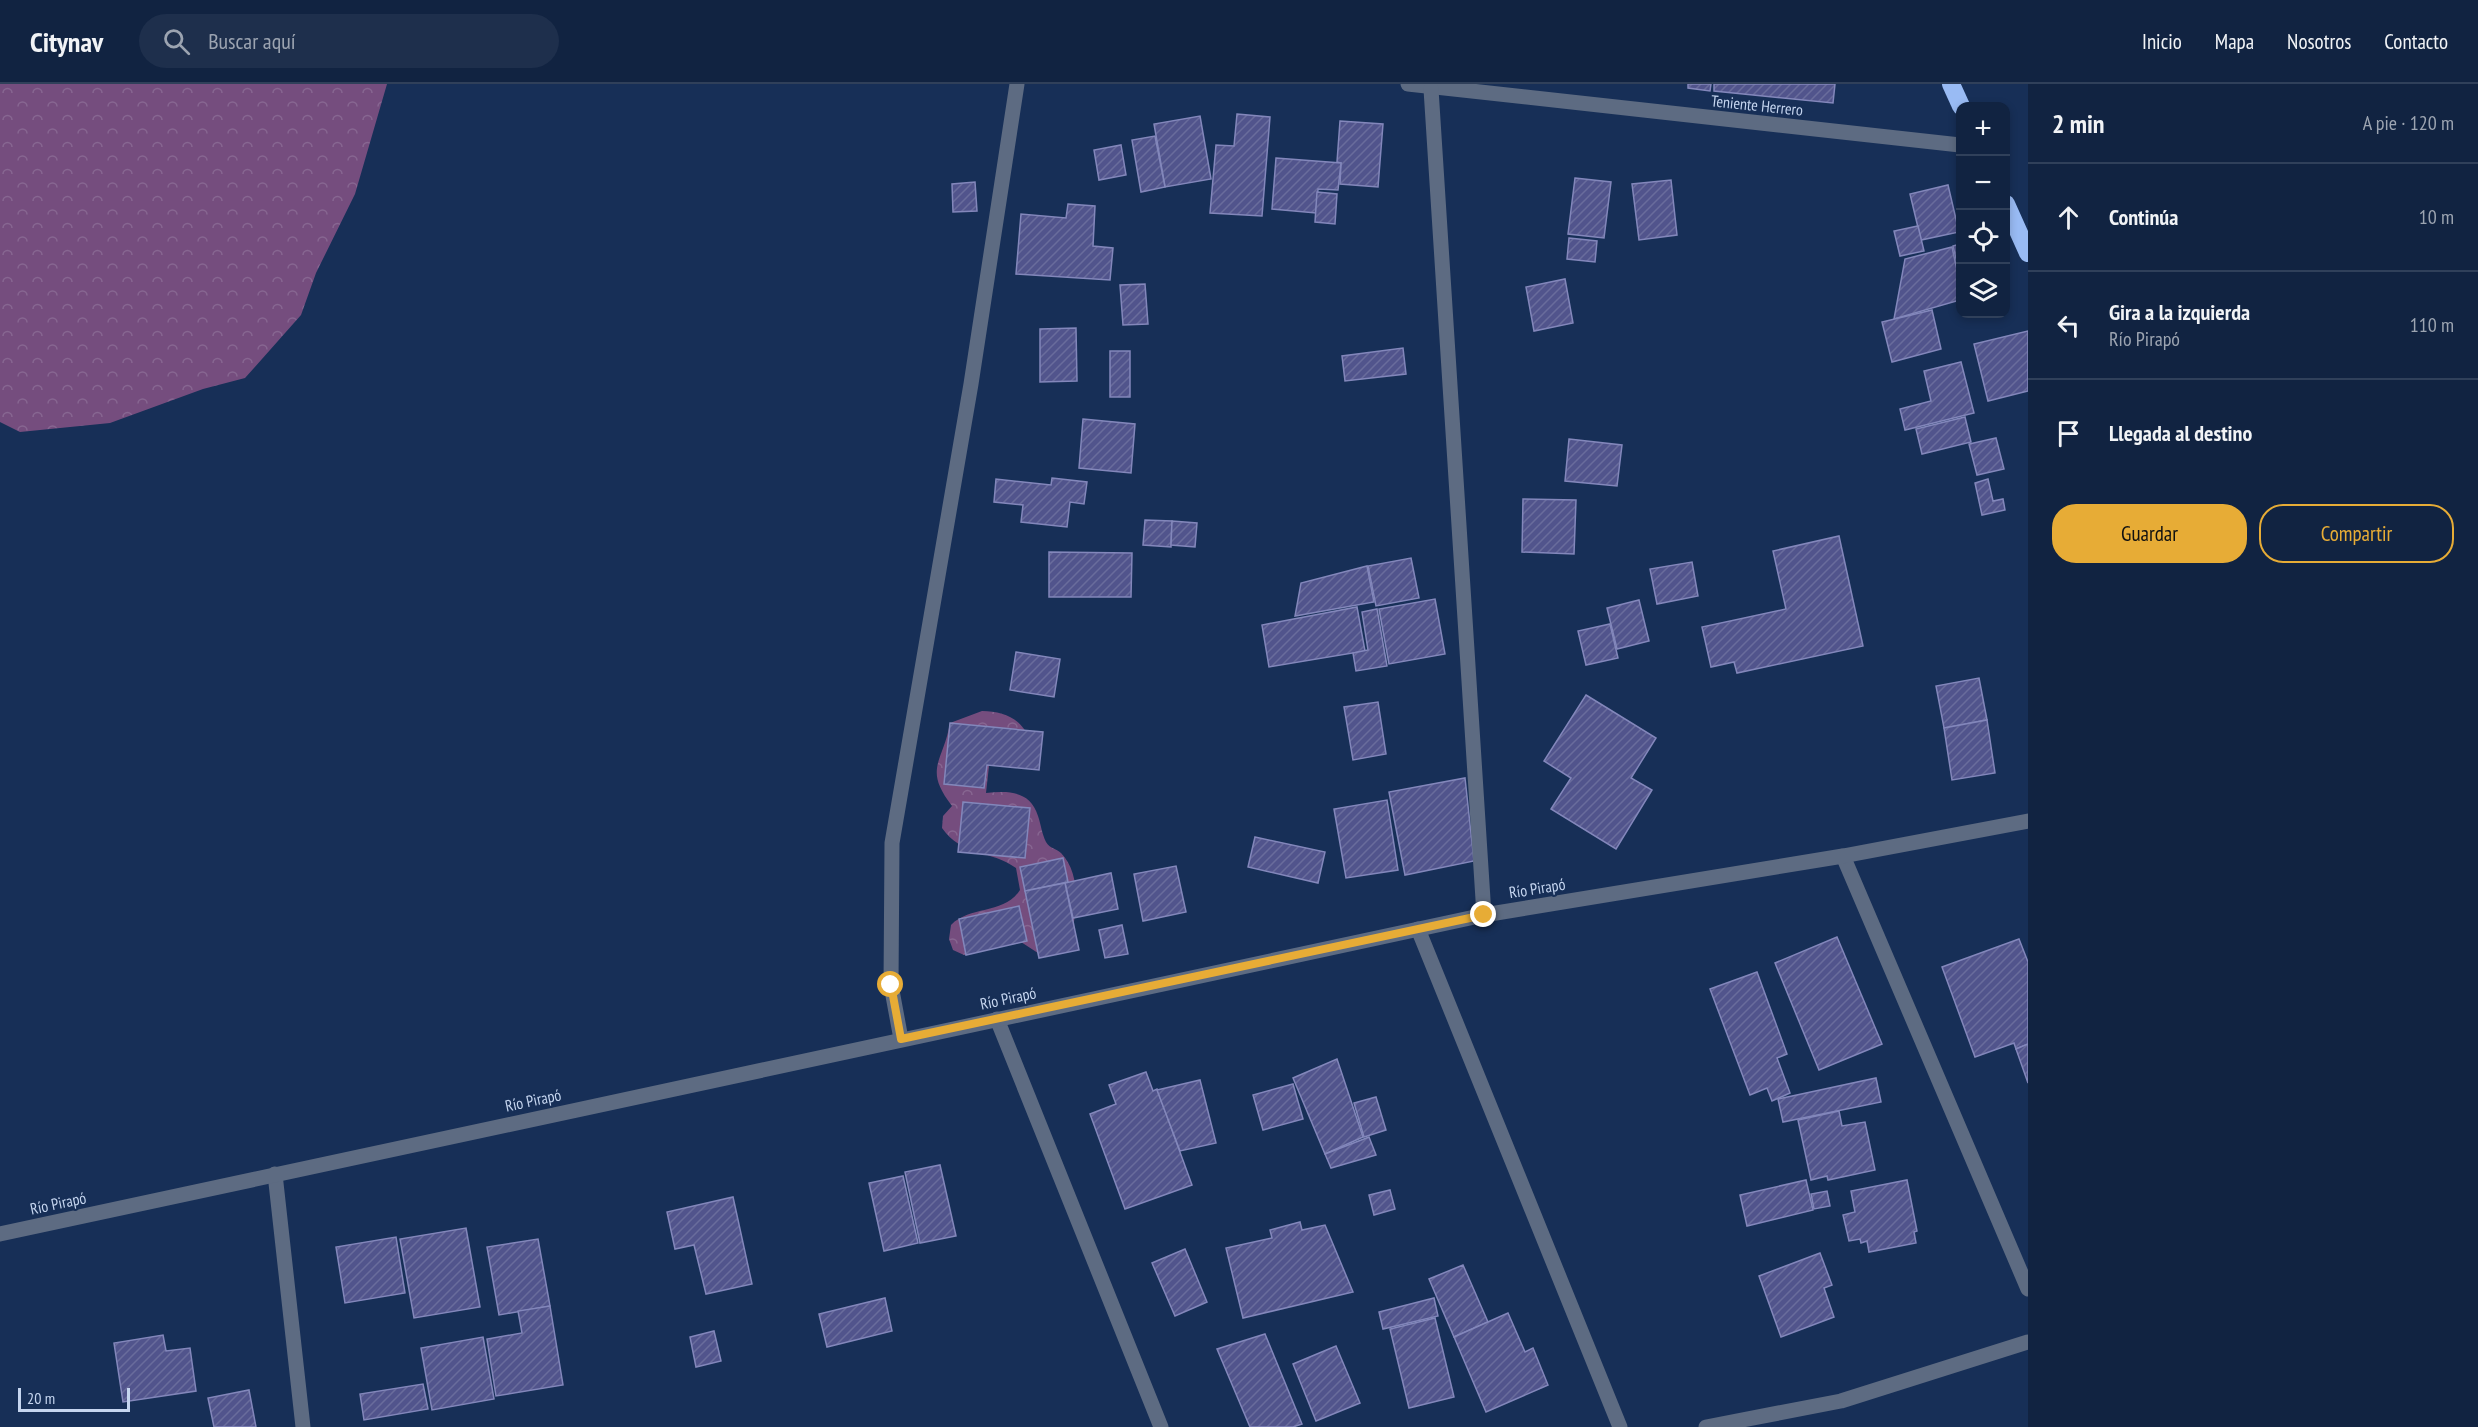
<!DOCTYPE html>
<html lang="es">
<meta charset="utf-8">
<style>
:root{--surface:#112341;--page:#1e2f4c;--text:#f1f3f6;--muted:#9ca4b1;--line:#30405a;--accent:#e7ac36}
body{margin:0;font-family:"PT Sans Narrow",sans-serif;background:var(--page);color:var(--text)}
.controls{position:absolute;right:18px;top:18px;display:grid;overflow:hidden;border-radius:12px;box-shadow:0 3px 9px #0003}
.controls button{width:54px;height:54px;display:grid;place-items:center;padding:0;border:0;border-bottom:2px solid var(--line);background:var(--surface);color:var(--text);font:30px sans-serif}
.scale{position:absolute;left:18px;bottom:15px;width:112px;box-sizing:border-box;padding-left:6px;border:3px solid #c5d5ef;border-top:0;font-size:16px;line-height:21px;white-space:nowrap;color:#c5d5ef;-webkit-text-stroke:4px #172f57;paint-order:stroke}
.stop{position:absolute;width:18px;height:18px;margin:-14px;border:4px solid #e7ac36;border-radius:50%;background:#fff}
.stop.end{background:#e7ac36;border-color:#fff;box-shadow:0 2px 6px #0008}
.list{margin:0;padding:0;list-style:none}
h2{display:flex;justify-content:space-between;align-items:center;height:78px;margin:0;padding:0 24px;font-size:26px}
h2 small{font-size:20px;font-weight:400;color:var(--muted)}
.list li{display:grid;grid-template-columns:39px 1fr auto;gap:18px;align-items:center;box-sizing:border-box;height:108px;padding:0 24px;border-top:2px solid var(--line)}
.list b{display:block;font-size:22px;white-space:nowrap}
.list p{margin:0;font-size:20px;white-space:nowrap;color:var(--muted)}
.list em{font-size:20px;font-style:normal;color:var(--muted)}
.actions{display:flex;gap:12px;padding:18px 24px}
.actions a{flex:1;padding:14px 0;border:2px solid var(--accent);border-radius:24px;text-align:center;font-size:21px;color:var(--accent)}
.actions .main{background:var(--accent);color:#111}
.icon{flex:none;width:33px;height:33px;fill:none;stroke:currentColor;stroke-width:2;stroke-linecap:round;stroke-linejoin:round}
.map{position:relative;flex:none;width:2028px;height:1343px;overflow:hidden}
header{display:flex;align-items:center;gap:36px;box-sizing:border-box;height:84px;padding:0 30px;background:var(--surface);border-bottom:2px solid var(--line)}
header strong{font-size:28px}
nav{display:flex;gap:33px;margin-inline-start:auto;font-size:21px}
.search{width:420px;height:54px;background:var(--page);display:flex;align-items:center;gap:15px;box-sizing:border-box;padding:0 21px;border-radius:33px;color:var(--muted);font-size:22px}
main{display:flex}
aside{flex:1;background:var(--surface)}
.map>svg:first-child{display:block}
.forest{fill:url(#forest-crowns)}
.building{fill:url(#building-hatch);stroke:#8387bb;stroke-width:1.5}
.lines{fill:none;stroke-linecap:round;stroke-linejoin:round}
.minor{stroke:#5d6b82;stroke-width:15}
.highway{stroke:#99bbf4;stroke-width:18}
.route{stroke:#e7ac36;stroke-width:8}
.labels{text-anchor:middle;dominant-baseline:central;stroke-width:4.5;stroke-linejoin:round;paint-order:stroke}
.street-label{font-size:16px;fill:#c5d5ef;stroke:#172f57}
</style>
<header>
<strong>Citynav</strong>
<div class="search"><svg class="icon" aria-label="search" viewBox="0 0 24 24"><circle cx="10" cy="10" r="6"/><path d="M15 15l6 6"/></svg>Buscar aquí</div>
<nav><a>Inicio</a><a>Mapa</a><a>Nosotros</a><a>Contacto</a></nav>
</header>
<main>
<div class="map">
<svg width="2028" height="1343" viewBox="0 0 2028 1343">
<defs>
<pattern id="forest-crowns" width="20" height="18" patternUnits="userSpaceOnUse" patternTransform="scale(1.5)"><rect width="20" height="18" fill="#754d7e"/><path d="M2 6a3 3 0 1 1 6 0M12 15a3 3 0 1 1 6 0" fill="none" stroke="#876691"/></pattern>
<pattern id="building-hatch" width="6" height="6" patternUnits="userSpaceOnUse" patternTransform="scale(1.5)"><rect width="6" height="6" fill="#51548c"/><path d="M-1 1l2-2M0 6l6-6M5 7l2-2" fill="none" stroke="#696c9c"/></pattern>
</defs>
<rect width="100%" height="100%" fill="#172f57"/>
<g class="forest">
<polygon points="0,0 387,0 355,110 316,189 301,231 245,294 203,305 110,339 20,348 0,338"/>
<path d="M982 627C1004 627 1022 635 1030 656L1013 674 989 682 986 709C1008 707 1030 706 1038 732 1041 741 1042 750 1046 758 1050 765 1056 764 1061 769 1081 789 1078 829 1070 853L1041 871 1021 858 964 871 953 866 949 855 951 841C971 821 1004 831 1020 806L1016 784C991 766 961 772 942 744L943 732 952 722C923 684 943 679 950 639Z"/>
</g>
<g class="building">
<polygon points="1688,0 1711,0 1710,7 1688,4"/>
<polygon points="1714,0 1835,0 1833,19 1714,7"/>
<polygon points="1237,30 1270,33 1262,132 1210,129 1216,61 1234,62"/>
<polygon points="1200,32 1211,95 1165,103 1154,40"/>
<polygon points="1340,37 1383,40 1378,103 1340,100 1341,79 1337,78"/>
<polygon points="1155,52 1165,103 1141,108 1132,56"/>
<polygon points="1121,61 1126,91 1099,96 1094,66"/>
<polygon points="1276,74 1341,79 1338,106 1318,105 1316,129 1272,125"/>
<polygon points="1575,94 1611,98 1604,154 1568,150"/>
<polygon points="1671,96 1677,151 1639,156 1632,100"/>
<polygon points="975,98 977,127 953,128 952,100"/>
<polygon points="1948,101 1959,148 1921,156 1910,110"/>
<polygon points="1317,108 1337,110 1335,140 1315,138"/>
<polygon points="1068,120 1095,122 1093,162 1113,164 1110,196 1016,190 1021,130 1066,134"/>
<polygon points="1918,142 1924,167 1900,172 1894,147"/>
<polygon points="1569,154 1597,157 1595,178 1567,175"/>
<polygon points="1960,160 1960,192 1953,162"/>
<polygon points="1952,163 1960,200 1960,216 1894,235 1905,175"/>
<polygon points="1565,195 1573,239 1534,247 1526,203"/>
<polygon points="1145,200 1148,240 1123,241 1120,201"/>
<polygon points="1932,226 1941,265 1892,278 1882,238"/>
<polygon points="1076,244 1077,297 1040,298 1040,245"/>
<polygon points="2028,247 2028,307 1988,317 1974,260"/>
<polygon points="1403,264 1406,290 1345,297 1342,272"/>
<rect x="1110" y="267" width="20" height="46"/>
<polygon points="1961,278 1974,329 1905,346 1900,325 1931,317 1924,287"/>
<polygon points="1965,333 1971,358 1922,370 1916,345"/>
<polygon points="1083,335 1135,340 1131,389 1079,384"/>
<polygon points="1996,354 2004,385 1977,391 1969,360"/>
<polygon points="1569,355 1622,361 1617,402 1565,397"/>
<polygon points="1052,394 1087,398 1084,420 1070,418 1067,443 1021,438 1023,421 994,418 996,395 1051,401"/>
<polygon points="1988,395 1993,417 2003,415 2005,426 1982,431 1975,399"/>
<polygon points="1523,415 1576,416 1574,470 1522,468"/>
<polygon points="1145,436 1172,437 1171,463 1143,461"/>
<polygon points="1172,437 1197,439 1195,463 1171,461"/>
<polygon points="1839,452 1863,562 1737,589 1734,578 1711,583 1702,543 1786,525 1773,467"/>
<polygon points="1049,468 1132,469 1131,513 1049,513"/>
<polygon points="1411,474 1419,514 1376,522 1368,482"/>
<polygon points="1692,478 1698,512 1657,520 1650,485"/>
<polygon points="1367,482 1374,518 1295,532 1301,499"/>
<polygon points="1435,515 1445,570 1389,580 1379,525"/>
<polygon points="1639,516 1649,557 1617,565 1607,524"/>
<polygon points="1357,523 1365,567 1269,583 1262,541"/>
<polygon points="1377,525 1387,582 1356,587 1353,569 1368,566 1362,528"/>
<polygon points="1610,540 1618,574 1586,581 1578,547"/>
<polygon points="1016,568 1060,575 1054,613 1010,606"/>
<polygon points="1979,594 1987,636 1944,644 1936,602"/>
<polygon points="1586,611 1656,654 1631,694 1652,706 1616,765 1551,725 1571,694 1544,677"/>
<polygon points="1378,618 1386,670 1353,676 1344,623"/>
<polygon points="1987,636 1995,689 1952,696 1944,644"/>
<polygon points="950,639 1043,648 1039,686 987,681 984,704 944,700"/>
<polygon points="1465,694 1474,777 1405,791 1389,708"/>
<polygon points="1387,716 1398,786 1346,794 1334,725"/>
<polygon points="963,718 1030,724 1025,774 958,768"/>
<polygon points="1255,753 1325,768 1318,799 1248,783"/>
<polygon points="1063,774 1068,798 1025,807 1020,783"/>
<polygon points="1176,782 1186,828 1143,837 1134,790"/>
<polygon points="1111,789 1118,825 1073,834 1065,799"/>
<polygon points="1065,799 1079,866 1039,874 1025,807"/>
<polygon points="1019,822 1027,857 966,871 959,835"/>
<polygon points="1122,841 1128,870 1105,874 1099,846"/>
<polygon points="1837,853 1882,960 1819,986 1775,879"/>
<polygon points="2019,855 2028,878 2028,960 2016,965 2014,959 1975,973 1942,883"/>
<polygon points="1757,888 1787,970 1777,974 1790,1009 1772,1017 1767,1004 1750,1011 1710,905"/>
<polygon points="2028,960 2028,999 2016,965"/>
<polygon points="1337,975 1363,1053 1325,1070 1293,994"/>
<polygon points="1146,988 1153,1007 1157,1005 1192,1101 1125,1125 1090,1030 1116,1020 1109,1001"/>
<polygon points="1876,994 1881,1018 1783,1038 1778,1015"/>
<polygon points="1200,996 1216,1059 1180,1067 1157,1006"/>
<polygon points="1293,1000 1303,1035 1263,1046 1253,1011"/>
<polygon points="1376,1013 1386,1046 1364,1053 1354,1019"/>
<polygon points="1839,1027 1842,1042 1865,1038 1875,1086 1828,1096 1827,1092 1811,1096 1798,1036"/>
<polygon points="1369,1053 1376,1071 1331,1084 1325,1070"/>
<polygon points="940,1081 956,1152 920,1159 905,1088"/>
<polygon points="903,1092 918,1159 884,1167 869,1099"/>
<polygon points="1806,1096 1813,1126 1747,1142 1740,1111"/>
<polygon points="1907,1096 1917,1147 1914,1148 1916,1159 1869,1168 1867,1157 1861,1159 1860,1155 1849,1157 1843,1131 1855,1128 1851,1107"/>
<polygon points="1390,1106 1395,1125 1374,1131 1369,1111"/>
<polygon points="1827,1107 1830,1122 1814,1125 1811,1110"/>
<polygon points="733,1113 752,1200 706,1210 694,1161 675,1165 667,1128"/>
<polygon points="1300,1138 1302,1146 1325,1141 1353,1208 1243,1234 1226,1164 1272,1154 1270,1146"/>
<polygon points="466,1144 480,1223 414,1234 400,1155"/>
<polygon points="396,1153 405,1209 345,1219 336,1163"/>
<polygon points="538,1155 550,1222 499,1231 487,1163"/>
<polygon points="1185,1165 1207,1218 1175,1232 1152,1179"/>
<polygon points="1820,1169 1832,1201 1824,1204 1834,1233 1781,1253 1759,1192"/>
<polygon points="1463,1181 1488,1238 1454,1253 1429,1195"/>
<polygon points="885,1214 892,1247 827,1263 819,1230"/>
<polygon points="1434,1214 1438,1232 1383,1245 1379,1228"/>
<polygon points="550,1222 563,1301 496,1312 487,1255 522,1249 518,1227"/>
<polygon points="1508,1229 1525,1268 1533,1264 1548,1301 1486,1328 1454,1253"/>
<polygon points="1435,1234 1454,1313 1409,1324 1390,1245"/>
<polygon points="714,1247 721,1277 696,1283 690,1253"/>
<polygon points="1265,1250 1302,1340 1293,1343 1250,1343 1217,1265"/>
<polygon points="163,1251 166,1267 190,1264 196,1307 123,1318 114,1259"/>
<polygon points="483,1253 494,1315 432,1326 421,1264"/>
<polygon points="1336,1262 1360,1319 1316,1337 1293,1280"/>
<polygon points="423,1300 428,1325 364,1336 360,1310"/>
<polygon points="249,1306 256,1343 214,1343 208,1314"/>
</g>
<g class="lines">
<g class="minor">
<polyline points="1408,0 1960,61"/>
<polyline points="1431,5 1484,831"/>
<polyline points="1843,772 2028,1205"/>
<polyline points="1418,845 1620,1343"/>
<polyline points="997,935 1161,1343"/>
<polyline points="901,955 891,901 892,759 971,300 1017,0"/>
<polyline points="275,1090 303,1343"/>
<polyline points="0,1150 1484,831 1843,772 2028,737"/>
<polyline points="1706,1343 1841,1317 2028,1258"/>
</g>
<g class="highway">
<polyline points="1951,0 1961,22"/>
<polyline points="2006,120 2028,169"/>
</g>
</g>
<g class="lines">
<polyline class="route" points="891,901 901,955 1484,831"/>
</g>
<g class="labels">
<g class="street-label">
<text transform="translate(1757 21) rotate(6)">Teniente Herrero</text>
<text transform="translate(1537 804) rotate(-9)">Río Pirapó</text>
<text transform="translate(1008 914) rotate(-12)">Río Pirapó</text>
<text transform="translate(533 1016) rotate(-12)">Río Pirapó</text>
<text transform="translate(58 1119) rotate(-12)">Río Pirapó</text>
</g>
</g>
</svg>
<div class="controls">
<button>+</button>
<button>−</button>
<button><svg class="icon" aria-label="locate" viewBox="0 0 24 24"><circle cx="12" cy="12" r="6"/><path d="M12 2v4M12 18v4M2 12h4M18 12h4"/></svg></button>
<button><svg class="icon" aria-label="layers" viewBox="0 0 24 24"><path d="M12 4l9 5-9 5-9-5zM3 14l9 5 9-5"/></svg></button>
</div>
<div class="scale">20 m</div>
<div class="stop" style="left:891px;top:901px"></div>
<div class="stop end" style="left:1484px;top:831px"></div>
</div>
<aside>
<h2>2 min<small>A pie · 120 m</small></h2>
<ul class="list">
<li><svg class="icon" aria-label="ahead" viewBox="0 0 24 24"><path d="M12 20V5M6 11l6-6 6 6"/></svg><div><b>Continúa</b></div><em>10 m</em></li>
<li><svg class="icon" aria-label="left" viewBox="0 0 24 24"><path d="M17 20v-9H6M10 6l-5 5 5 5"/></svg><div><b>Gira a la izquierda</b><p>Río Pirapó</p></div><em>110 m</em></li>
<li><svg class="icon" aria-label="arrive" viewBox="0 0 24 24"><path d="M6 21V4h12l-3 4 3 4H6"/></svg><div><b>Llegada al destino</b></div></li>
</ul>
<div class="actions"><a class="main">Guardar</a><a>Compartir</a></div>
</aside>
</main>
